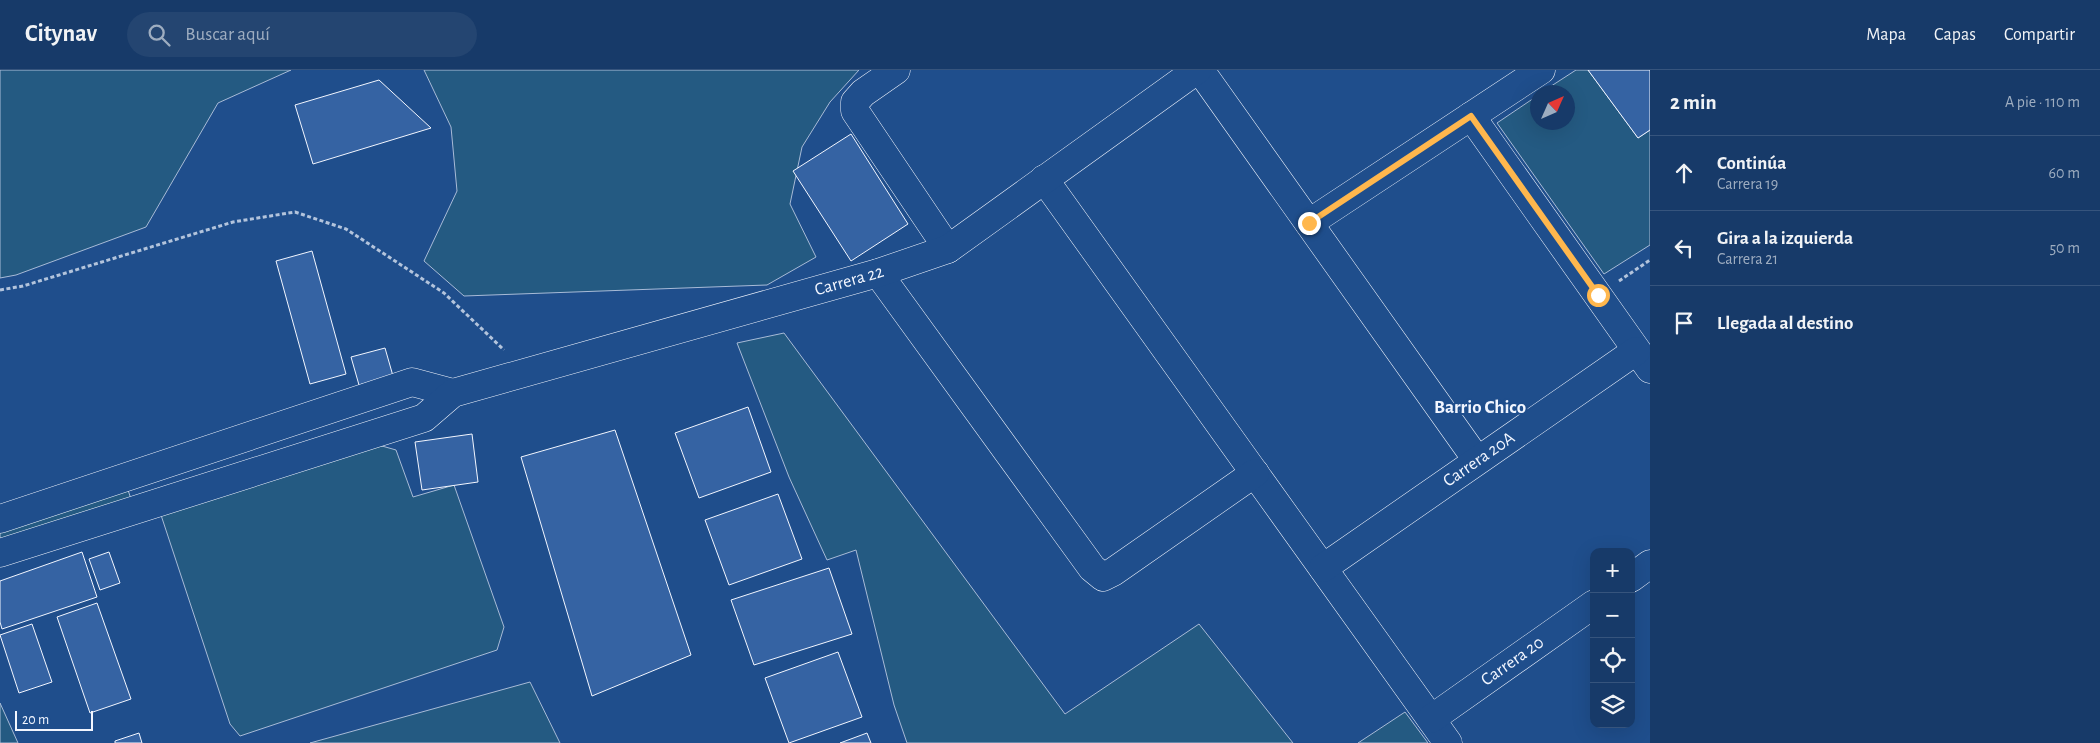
<!DOCTYPE html>
<html lang="es">
<meta charset="utf-8">
<style>
:root{--surface:#173a69;--page:#244571;--text:#f1f3f6;--muted:#9eadc0;--line:#36547d}
body{margin:0;font-family:"Alegreya Sans",sans-serif;background:var(--page);color:var(--text)}
.controls{position:absolute;right:15px;bottom:15px;display:grid;overflow:hidden;border-radius:10px;box-shadow:0 5px 20px #0002}
.controls button{width:45px;height:45px;display:grid;place-items:center;padding:0;border:0;border-bottom:1px solid var(--line);background:var(--surface);color:var(--text);font:25px sans-serif}
.compass{position:absolute;left:1530px;top:15px;width:45px;height:45px;border-radius:50%;background:var(--surface);box-shadow:0 5px 20px #0002;rotate:45deg}
.scale{position:absolute;left:15px;bottom:12px;width:78px;box-sizing:border-box;padding-left:5px;border:2px solid #f2f6ff;border-top:0;font-size:14px;line-height:18px;white-space:nowrap;color:#f2f6ff;-webkit-text-stroke:4px #1f4e8c;paint-order:stroke}
.stop{position:absolute;width:15px;height:15px;margin:-11px;border:4px solid #ffb74d;border-radius:50%;background:#fff}
.stop.end{background:#ffb74d;border-color:#fff;box-shadow:0 1px 5px #0008}
.list{margin:0;padding:0;list-style:none}
h2{display:flex;justify-content:space-between;align-items:center;height:65px;margin:0;padding:0 20px;font-size:21px}
h2 small{font-size:16px;font-weight:400;color:var(--muted)}
.list li{display:grid;grid-template-columns:32px 1fr auto;gap:15px;align-items:center;box-sizing:border-box;height:75px;padding:0 20px;border-top:1px solid var(--line)}
.list b{display:block;font-size:19px;white-space:nowrap}
.list p{margin:0;font-size:16px;white-space:nowrap;color:var(--muted)}
.list em{font-size:16px;font-style:normal;color:var(--muted)}
.icon{flex:none;width:28px;height:28px;fill:none;stroke:currentColor;stroke-width:2;stroke-linecap:round;stroke-linejoin:round}
.map{position:relative;flex:none;width:1650px;height:673px;overflow:hidden}
header{display:flex;align-items:center;gap:30px;box-sizing:border-box;height:70px;padding:0 25px;background:var(--surface);border-bottom:1px solid var(--line)}
header strong{font-size:24px}
nav{display:flex;gap:28px;margin-inline-start:auto;font-size:18px}
.search{width:350px;height:45px;background:var(--page);display:flex;align-items:center;gap:12px;box-sizing:border-box;padding:0 18px;border-radius:28px;color:var(--muted);font-size:19px}
main{display:flex}
aside{flex:1;background:var(--surface)}
.map>svg:first-child{display:block}
.green{fill:#245a82;stroke:#a8bbd7}
.building{fill:#3563a3;stroke:#f2f6ff}
.lines{fill:none;stroke-linecap:round;stroke-linejoin:round}
.minor-casing{stroke:#f2f6ff;stroke-width:29}
.path{stroke:#b3c4dc;stroke-width:3;stroke-dasharray:4 2.5;stroke-linecap:butt}
.minor{stroke:#1f4e8c;stroke-width:28}
.route{stroke:#ffb74d;stroke-width:6}
.labels{text-anchor:middle;dominant-baseline:central;stroke-width:4;stroke-linejoin:round;paint-order:stroke}
.street-label{font-size:18px;fill:#f2f6ff;stroke:#1f4e8c}
.neighbourhood-label{font-size:19px;font-weight:bold;fill:#f2f6ff;stroke:#1f4e8c}
</style>
<header>
<strong>Citynav</strong>
<div class="search"><svg class="icon" aria-label="search" viewBox="0 0 24 24"><circle cx="10" cy="10" r="6"/><path d="M15 15l6 6"/></svg>Buscar aquí</div>
<nav><a>Mapa</a><a>Capas</a><a>Compartir</a></nav>
</header>
<main>
<div class="map">
<svg width="1650" height="673" viewBox="0 0 1650 673">
<rect width="100%" height="100%" fill="#1f4e8c"/>
<g class="green">
<polygon points="0,0 291,0 218,33 146,157 16,205 0,208"/>
<polygon points="424,0 859,0 830,32 802,77 790,134 816,187 767,215 464,226 424,191 457,121 451,57"/>
<polygon points="1576,0 1588,0 1638,68 1650,60 1650,175 1604,204 1497,53 1537,26 1538,52 1568,52 1568,22 1542,22"/>
<polygon points="784,263 1065,644 1199,554 1293,673 907,673 894,635 856,480 827,490 789,407 737,273"/>
<polygon points="368,372 396,380 413,427 454,415 504,557 497,580 240,666 230,654 159,439"/>
<polygon points="127,417 132,432 0,475 0,458"/>
<polygon points="530,612 560,673 310,673"/>
<polygon points="0,633 18,673 0,673"/>
<polygon points="1405,642 1428,673 1358,673"/>
</g>
<g class="building">
<polygon points="1588,0 1650,0 1650,60 1638,68"/>
<polygon points="379,10 431,58 313,94 295,35"/>
<polygon points="851,64 908,154 851,191 793,101"/>
<polygon points="312,181 346,304 310,314 276,191"/>
<polygon points="385,278 393,306 359,315 351,287"/>
<polygon points="748,337 771,402 699,428 675,363"/>
<polygon points="615,360 691,585 592,626 521,387"/>
<polygon points="472,364 478,412 422,420 415,372"/>
<polygon points="778,424 802,489 729,515 705,450"/>
<polygon points="82,482 97,527 2,559 0,552 0,511"/>
<polygon points="109,482 120,513 100,520 89,489"/>
<polygon points="829,498 852,564 754,595 731,530"/>
<polygon points="97,533 131,629 90,643 57,547"/>
<polygon points="32,554 52,612 19,623 0,565"/>
<polygon points="838,582 862,647 789,673 765,608"/>
<polygon points="139,663 142,673 115,673 115,671"/>
<polygon points="867,663 871,673 840,673"/>
</g>
<g class="lines">
<g class="minor-casing">
<g id="minor">
<polyline points="896,0 863,23 855,32 855,41 948,179"/>
<polyline points="1200,0 1477,390"/>
<polyline points="1471,46 1650,299"/>
<polyline points="1044,109 1448,673"/>
<polyline points="1309,153 1541,0"/>
<polyline points="878,203 1092,498 1103,507 1113,502 1255,403"/>
<polyline points="0,449 412,312 453,323"/>
<path id="s1" d="M0 483 424 348 453 323 878 203 948 179 1197 0"/>
<path id="s2" d="M1323 498 1636 281"/>
<polyline points="1631,508 1650,494"/>
<path id="s3" d="M1431 649 1594 534"/>
</g>
</g>
<g class="path">
<polyline points="1619,211 1650,190"/>
<polyline points="0,220 23,216 233,152 295,142 346,159 444,223 504,280"/>
</g>
<use href="#minor" class="minor"/>
</g>
<g class="lines">
<polyline class="route" points="1309,153 1471,46 1598,225"/>
</g>
<g class="labels">
<g class="street-label">
<text stroke="none"><textPath href="#s1" startOffset="895">Carrera 22</textPath></text>
<text stroke="none"><textPath href="#s2" startOffset="190">Carrera 20A</textPath></text>
<text stroke="none"><textPath href="#s3" startOffset="100">Carrera 20</textPath></text>
</g>
<g class="neighbourhood-label">
<text x="1480" y="337">Barrio Chico</text>
</g>
</g>
</svg>
<div class="controls">
<button>+</button>
<button>−</button>
<button><svg class="icon" aria-label="locate" viewBox="0 0 24 24"><circle cx="12" cy="12" r="6"/><path d="M12 2v4M12 18v4M2 12h4M18 12h4"/></svg></button>
<button><svg class="icon" aria-label="layers" viewBox="0 0 24 24"><path d="M12 4l9 5-9 5-9-5zM3 14l9 5 9-5"/></svg></button>
</div>
<svg class="compass" viewBox="-18 -18 36 36"><path d="M0-13l5 13h-10z" fill="#e53935"/><path d="M0 13l5-13h-10z" fill="#9eadc0"/></svg>
<div class="scale">20 m</div>
<div class="stop" style="left:1598px;top:225px"></div>
<div class="stop end" style="left:1309px;top:153px"></div>
</div>
<aside>
<h2>2 min<small>A pie · 110 m</small></h2>
<ul class="list">
<li><svg class="icon" aria-label="ahead" viewBox="0 0 24 24"><path d="M12 20V5M6 11l6-6 6 6"/></svg><div><b>Continúa</b><p>Carrera 19</p></div><em>60 m</em></li>
<li><svg class="icon" aria-label="left" viewBox="0 0 24 24"><path d="M17 20v-9H6M10 6l-5 5 5 5"/></svg><div><b>Gira a la izquierda</b><p>Carrera 21</p></div><em>50 m</em></li>
<li><svg class="icon" aria-label="arrive" viewBox="0 0 24 24"><path d="M6 21V4h12l-3 4 3 4H6"/></svg><div><b>Llegada al destino</b></div></li>
</ul>
</aside>
</main>
